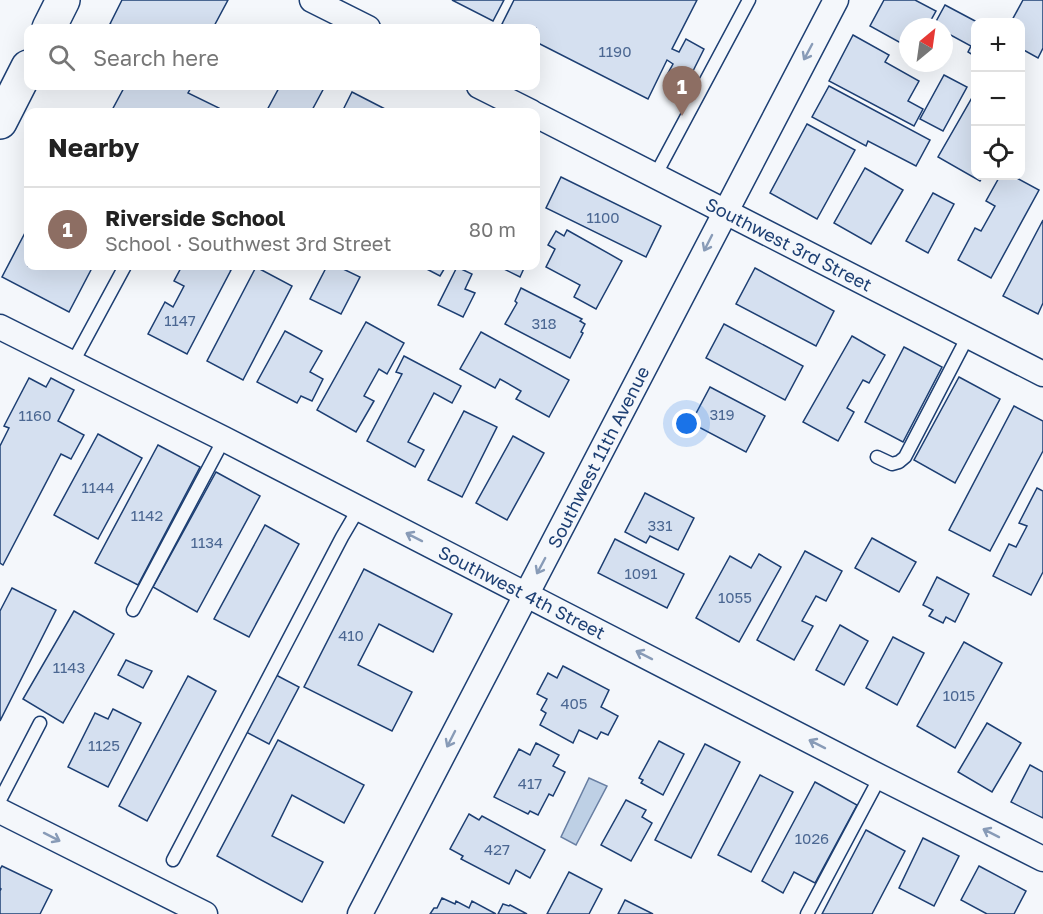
<!DOCTYPE html>
<meta charset="utf-8">
<style>
:root{--surface:#fff;--page:#f2f2f2;--text:#222;--muted:#767676;--line:#e0e0e0;--accent:#c62828}
body{margin:0;font-family:"Golos Text",sans-serif;background:var(--page);color:var(--text)}
.controls{position:absolute;right:18px;top:18px;display:grid;overflow:hidden;border-radius:12px;box-shadow:0 6px 24px #0002}
.controls button{width:54px;height:54px;display:grid;place-items:center;padding:0;border:0;border-bottom:2px solid var(--line);background:var(--surface);color:var(--text);font:30px sans-serif}
.compass{position:absolute;left:899px;top:18px;width:54px;height:54px;border-radius:50%;background:var(--surface);box-shadow:0 6px 24px #0002;rotate:29deg}
.you{position:absolute;left:687px;top:424px;width:21px;height:21px;margin:-15px;border:4px solid #fff;border-radius:50%;background:#1a73e8;box-shadow:0 0 0 9px #1a73e833}
.badge{display:grid;place-items:center;width:39px;height:39px;border-radius:50%;background:var(--accent);color:#fff;font-size:20px;font-weight:700}
.pin{position:absolute;translate:-50% -50px;filter:drop-shadow(0 2px 3px #0008)}
.pin::after{content:'';position:absolute;top:32px;width:21px;height:18px;background:inherit;clip-path:polygon(0 0,100% 0,50% 100%)}
.list{margin:0;padding:0;list-style:none}
h2{display:flex;justify-content:space-between;align-items:center;height:78px;margin:0;padding:0 24px;font-size:26px}
h2 small{font-size:20px;font-weight:400;color:var(--muted)}
.list li{display:grid;grid-template-columns:39px 1fr auto;gap:18px;align-items:center;box-sizing:border-box;height:84px;padding:0 24px;border-top:2px solid var(--line)}
.list b{display:block;font-size:22px;white-space:nowrap}
.list p{margin:0;font-size:20px;white-space:nowrap;color:var(--muted)}
.list em{font-size:20px;font-style:normal;color:var(--muted)}
.icon{flex:none;width:33px;height:33px;fill:none;stroke:currentColor;stroke-width:2;stroke-linecap:round;stroke-linejoin:round}
.map{position:relative;flex:none;width:1043px;height:914px;overflow:hidden}
.search{position:absolute;background:var(--surface);box-shadow:0 6px 24px #0002;left:24px;top:24px;width:516px;height:66px;display:flex;align-items:center;gap:15px;box-sizing:border-box;padding:0 21px;border-radius:12px;color:var(--muted);font-size:22px}
.panel{position:absolute;background:var(--surface);box-shadow:0 6px 24px #0002;left:24px;top:108px;width:516px;height:162px;border-radius:12px}
.map>svg:first-child{display:block}
.water{fill:#bed0e5;stroke:#687fa3;stroke-width:1.5}
.building{fill:#d5e0f0;stroke:#1d3f73;stroke-width:1.5}
.lines{fill:none;stroke-linecap:round;stroke-linejoin:round}
.lane-casing{stroke:#1d3f73;stroke-width:15}
.street-casing{stroke:#1d3f73;stroke-width:27}
.secondary-casing{stroke:#1d3f73;stroke-width:36}
.lane{stroke:#f4f7fb;stroke-width:12}
.street{stroke:#f4f7fb;stroke-width:24}
.secondary{stroke:#f4f7fb;stroke-width:33}
.oneway{stroke:#889bb7}
.labels{text-anchor:middle;dominant-baseline:central;stroke-width:4.5;stroke-linejoin:round;paint-order:stroke}
.number-label{font-size:15px;fill:#4b6792}
.street-label{font-size:18px;fill:#1d3f73;stroke:#f4f7fb}
</style>
<div class="map">
<svg width="1043" height="914" viewBox="0 0 1043 914">
<rect width="100%" height="100%" fill="#f4f7fb"/>
<polygon class="water" points="589,778 607,786 576,845 561,837"/>
<g class="building">
<polygon points="122,0 228,0 213,28 118,28 110,24"/>
<polygon points="452,0 504,0 493,21"/>
<polygon points="514,0 697,0 672,49 679,52 686,39 704,49 686,85 667,75 673,64 667,60 648,99 536,42 536,28 510,28 502,24"/>
<polygon points="884,0 915,0 936,11 927,27 908,27 908,47 870,26"/>
<polygon points="1023,0 1043,0 1043,48 1038,58 1020,48 1020,22 1011,22"/>
<polygon points="945,5 977,22 976,22 976,57 968,52 971,46 947,33 944,38 944,27 933,27"/>
<polygon points="853,35 889,55 885,62 919,81 908,101 923,109 914,126 829,81"/>
<polygon points="944,75 967,87 943,131 920,119"/>
<polygon points="125,86 192,86 188,93 219,108 217,112 111,112"/>
<polygon points="280,86 325,86 311,112 266,112"/>
<polygon points="829,86 930,140 916,166 868,141 866,146 812,117"/>
<polygon points="352,92 389,111 388,112 342,112"/>
<polygon points="973,96 976,97 976,176 983,176 980,181 938,157"/>
<polygon points="807,124 855,150 817,219 770,193"/>
<polygon points="865,168 903,190 871,244 834,223"/>
<polygon points="1000,176 1013,176 1039,190 991,278 958,260 975,228 981,231 995,206 986,201"/>
<polygon points="561,177 661,226 646,257 546,208"/>
<polygon points="933,193 954,204 928,253 906,241"/>
<polygon points="1043,220 1043,303 1038,314 1003,296"/>
<polygon points="28,227 28,266 93,266 69,312 2,277"/>
<polygon points="567,230 622,261 596,309 574,297 580,285 546,267 555,249 548,245 556,231 564,236"/>
<polygon points="182,266 223,266 231,270 187,354 148,334 165,302 173,307 184,286 174,281"/>
<polygon points="327,266 337,266 360,277 341,314 310,299"/>
<polygon points="421,266 446,266 440,276"/>
<polygon points="498,266 525,266 520,277"/>
<polygon points="256,267 292,286 243,380 207,361"/>
<polygon points="457,267 472,274 465,289 475,293 463,317 438,305"/>
<polygon points="755,268 834,311 816,346 736,304"/>
<polygon points="521,288 582,319 580,321 585,324 581,332 583,333 570,358 505,324 517,303 515,301"/>
<polygon points="366,322 404,343 387,374 379,369 364,396 374,401 356,432 317,410"/>
<polygon points="724,324 803,366 785,400 706,358"/>
<polygon points="285,331 322,351 310,372 323,379 312,401 301,396 297,403 257,382"/>
<polygon points="481,332 569,380 549,417 516,399 521,391 500,379 495,388 460,369"/>
<polygon points="852,336 885,355 869,383 863,380 847,408 854,412 838,441 803,422"/>
<polygon points="904,347 942,367 903,442 865,422"/>
<polygon points="404,356 461,386 452,403 434,393 408,442 424,450 415,467 367,441 402,374 396,372"/>
<polygon points="959,377 1000,399 955,483 914,460"/>
<polygon points="29,378 46,387 51,378 74,390 58,421 84,435 71,459 61,454 3,565 0,563 0,446 9,428 4,426"/>
<polygon points="710,387 765,416 746,452 691,423"/>
<polygon points="1014,406 1043,421 1043,451 990,551 949,530"/>
<polygon points="464,411 497,427 462,497 428,480"/>
<polygon points="98,434 142,458 98,539 54,515"/>
<polygon points="513,436 544,453 507,520 476,503"/>
<polygon points="158,445 200,467 138,585 95,563"/>
<polygon points="216,472 260,496 197,612 153,587"/>
<polygon points="1037,488 1043,491 1043,572 1031,595 993,576 1009,544 1016,547 1027,526 1019,523"/>
<polygon points="645,493 694,518 678,550 650,536 646,543 625,532"/>
<polygon points="265,525 299,544 249,637 214,619"/>
<polygon points="872,538 916,562 899,592 855,568"/>
<polygon points="615,539 684,574 667,608 598,573"/>
<polygon points="805,551 842,571 826,601 816,596 802,621 813,626 794,660 757,640"/>
<polygon points="759,554 781,567 739,642 696,618 730,556 751,568"/>
<polygon points="364,569 452,614 433,652 379,624 358,665 412,692 392,731 304,687"/>
<polygon points="937,577 969,594 955,622 946,617 943,623 929,616 933,610 923,605"/>
<polygon points="12,588 56,610 0,721 0,611"/>
<polygon points="74,611 114,634 63,723 23,699"/>
<polygon points="840,625 868,641 844,685 816,670"/>
<polygon points="893,637 924,653 897,705 866,688"/>
<polygon points="964,642 1002,663 955,748 917,726"/>
<polygon points="126,660 152,671 143,688 118,675"/>
<polygon points="563,666 609,690 601,707 618,716 608,735 601,732 597,739 579,730 573,743 540,725 546,713 541,710 547,699 537,694 548,673 557,678"/>
<polygon points="276,675 299,687 269,744 246,732"/>
<polygon points="188,676 216,691 147,821 119,806"/>
<polygon points="113,709 141,723 108,787 68,767 95,713 108,719"/>
<polygon points="987,723 1021,743 992,792 958,772"/>
<polygon points="278,740 364,785 344,823 292,795 272,836 323,862 302,902 217,856"/>
<polygon points="659,741 684,754 663,795 641,783 643,780 639,778"/>
<polygon points="536,743 559,755 553,766 565,772 553,796 549,794 538,815 530,811 528,814 494,797 519,749 530,755"/>
<polygon points="705,744 740,762 691,858 655,840"/>
<polygon points="1030,765 1043,772 1043,818 1011,802"/>
<polygon points="760,775 793,792 751,872 718,855"/>
<polygon points="815,782 857,805 815,883 794,872 783,893 762,881"/>
<polygon points="626,800 646,810 642,817 652,823 631,861 601,845"/>
<polygon points="469,814 479,820 482,816 545,850 530,878 516,870 509,884 461,859 463,856 450,849"/>
<polygon points="866,830 905,851 872,914 822,914"/>
<polygon points="923,838 959,856 934,906 899,888"/>
<polygon points="2,866 52,890 40,914 0,914 0,891 1,889 0,888 0,869"/>
<polygon points="979,866 1026,891 1014,914 987,914 961,900"/>
<polygon points="569,872 602,889 589,914 547,914"/>
<polygon points="442,898 455,904 456,901 469,908 472,901 496,914 430,914 434,908 437,908"/>
<polygon points="625,900 653,914 618,914"/>
<polygon points="503,904 509,906 510,905 527,914 498,914"/>
</g>
<g class="lines">
<g class="lane-casing">
<g id="lane">
<polyline points="655,176 749,0"/>
<polyline points="72,364 125,266"/>
<polyline points="877,457 892,464 899,462 905,457 968,336"/>
<polyline points="133,610 224,439"/>
<polyline points="0,800 40,723"/>
<polyline points="173,860 342,537 359,508"/>
<polyline points="807,914 880,777"/>
</g>
</g>
<g class="street-casing">
<g id="street">
<polyline points="312,0 368,28"/>
<polyline points="479,86 531,112"/>
<polyline points="536,115 1043,374"/>
<polyline points="0,327 224,439 880,777 1043,859"/>
<polyline points="0,811 205,914"/>
<polyline points="360,914 836,0"/>
</g>
</g>
<g class="secondary-casing">
<g id="secondary">
<polyline points="49,28 63,0"/>
<polyline points="0,122 28,67"/>
</g>
</g>
<use href="#lane" class="lane"/>
<use href="#street" class="street"/>
<use href="#secondary" class="secondary"/>
</g>
<defs><path id="oneway-shaft" d="M-6 0H5M1.5-3L5.5 0L1.5 3" fill="none" stroke-width="1.6" stroke-linecap="round" stroke-linejoin="round" transform="scale(1.5)"/></defs>
<g class="oneway">
<use href="#oneway-shaft" transform="translate(808 52) rotate(118)"/>
<use href="#oneway-shaft" transform="translate(708 243) rotate(117)"/>
<use href="#oneway-shaft" transform="translate(414 537) rotate(-153)"/>
<use href="#oneway-shaft" transform="translate(541 566) rotate(118)"/>
<use href="#oneway-shaft" transform="translate(644 655) rotate(-153)"/>
<use href="#oneway-shaft" transform="translate(451 739) rotate(117)"/>
<use href="#oneway-shaft" transform="translate(817 744) rotate(-153)"/>
<use href="#oneway-shaft" transform="translate(991 833) rotate(-153)"/>
<use href="#oneway-shaft" transform="translate(52 837) rotate(27)"/>
</g>
<g class="labels">
<g class="number-label">
<text x="615" y="51">1190</text>
<text x="603" y="217">1100</text>
<text x="180" y="320">1147</text>
<text x="544" y="323">318</text>
<text x="722" y="414">319</text>
<text x="35" y="415">1160</text>
<text x="98" y="487">1144</text>
<text x="147" y="515">1142</text>
<text x="660" y="525">331</text>
<text x="207" y="542">1134</text>
<text x="641" y="573">1091</text>
<text x="735" y="597">1055</text>
<text x="351" y="635">410</text>
<text x="69" y="667">1143</text>
<text x="959" y="695">1015</text>
<text x="574" y="703">405</text>
<text x="104" y="745">1125</text>
<text x="530" y="783">417</text>
<text x="812" y="838">1026</text>
<text x="497" y="849">427</text>
</g>
<g class="street-label">
<text transform="translate(789 244) rotate(27)">Southwest 3rd Street</text>
<text transform="translate(598 457) rotate(-63)">Southwest 11th Avenue</text>
<text transform="translate(522 592) rotate(27)">Southwest 4th Street</text>
</g>
</g>
</svg>
<div class="controls">
<button>+</button>
<button>−</button>
<button><svg class="icon" aria-label="locate" viewBox="0 0 24 24"><circle cx="12" cy="12" r="6"/><path d="M12 2v4M12 18v4M2 12h4M18 12h4"/></svg></button>
</div>
<svg class="compass" viewBox="-18 -18 36 36"><path d="M0-13l5 13h-10z" fill="#e53935"/><path d="M0 13l5-13h-10z" fill="#767676"/></svg>
<div class="you"></div>
<div class="pin badge" style="left:682px;top:116px;background:#8d6e63">1</div>
<div class="search"><svg class="icon" aria-label="search" viewBox="0 0 24 24"><circle cx="10" cy="10" r="6"/><path d="M15 15l6 6"/></svg>Search here</div>
<section class="panel">
<h2>Nearby<small></small></h2>
<ul class="list">
<li><span class="badge" style="background:#8d6e63">1</span><div><b>Riverside School</b><p>School · Southwest 3rd Street</p></div><em>80 m</em></li>
</ul>
</section>
</div>
